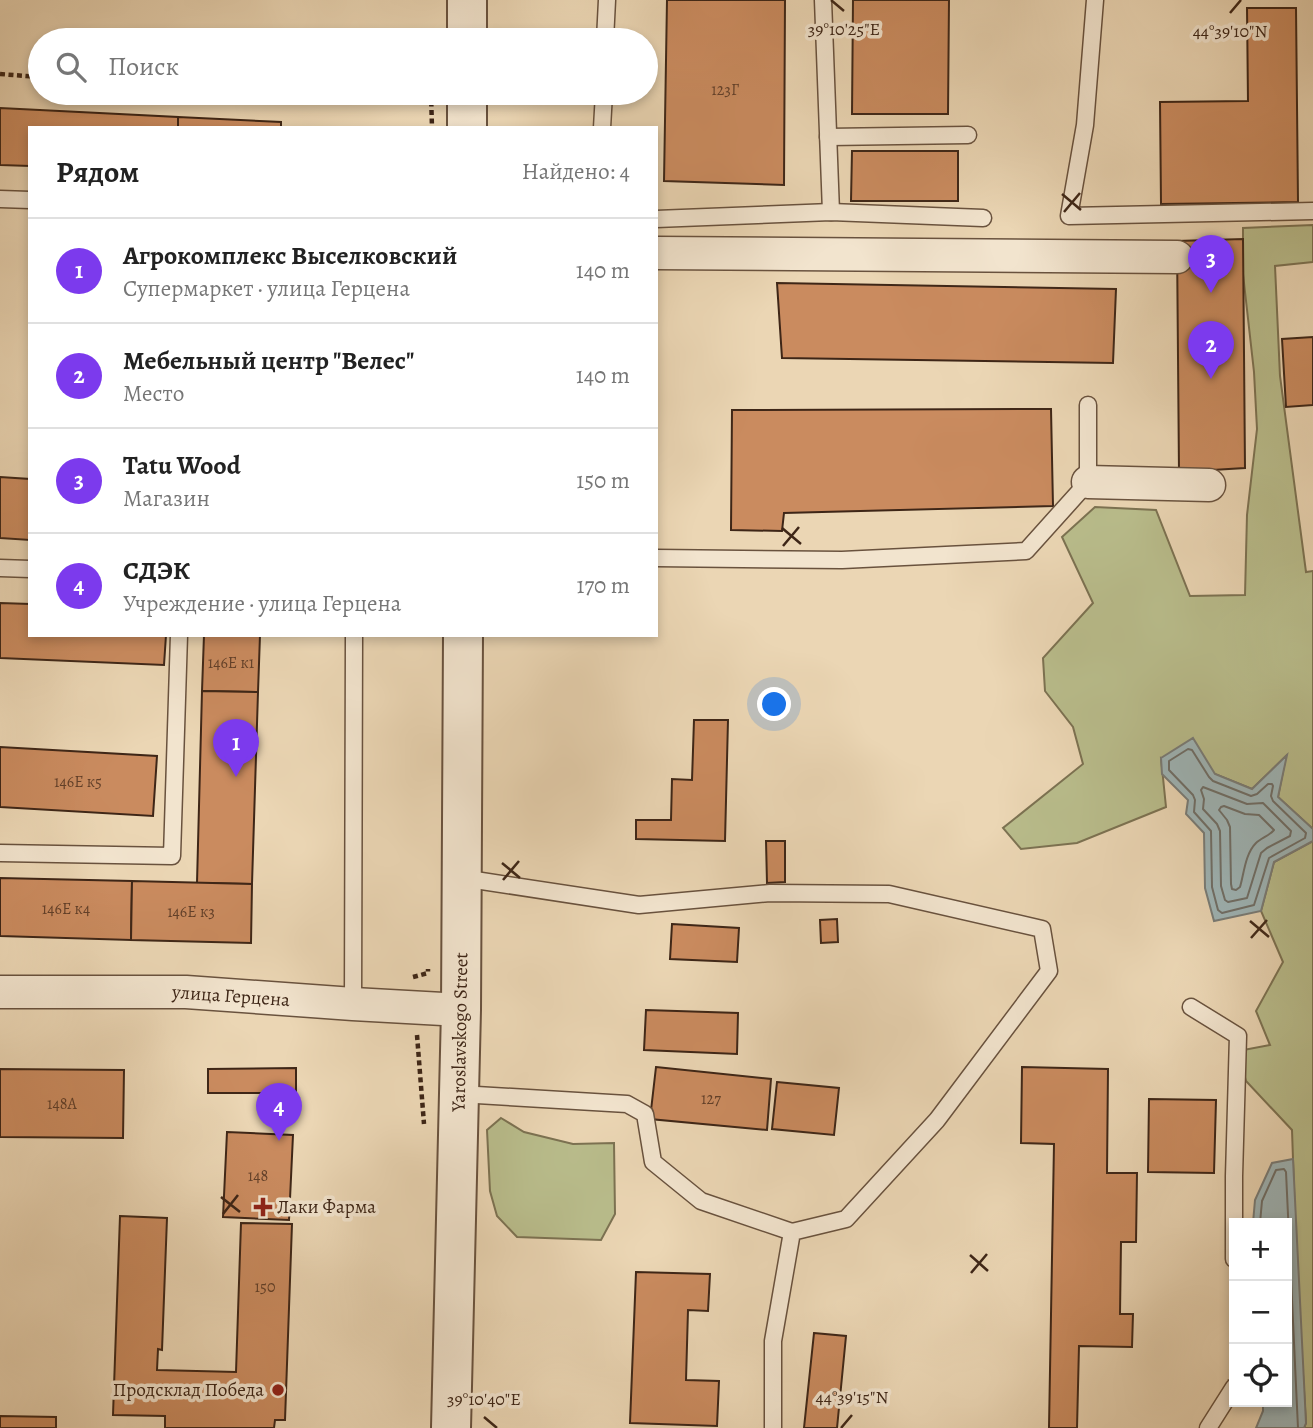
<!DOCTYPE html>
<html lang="ru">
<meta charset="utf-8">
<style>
:root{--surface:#fff;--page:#f2f2f2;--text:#222;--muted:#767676;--line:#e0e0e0;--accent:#7c3aed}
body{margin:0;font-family:Alegreya,serif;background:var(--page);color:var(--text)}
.controls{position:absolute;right:21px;bottom:21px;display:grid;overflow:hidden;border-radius:0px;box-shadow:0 4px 10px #0003}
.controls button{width:63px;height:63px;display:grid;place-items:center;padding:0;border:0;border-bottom:2px solid var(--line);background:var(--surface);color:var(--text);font:35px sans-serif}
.you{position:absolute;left:775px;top:705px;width:24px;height:24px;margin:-18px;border:5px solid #fff;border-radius:50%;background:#1a73e8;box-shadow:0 0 0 10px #1a73e833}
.badge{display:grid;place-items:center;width:46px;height:46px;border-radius:50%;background:var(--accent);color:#fff;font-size:23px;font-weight:700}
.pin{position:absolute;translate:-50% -58px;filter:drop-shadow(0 2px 4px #0008)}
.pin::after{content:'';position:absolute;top:37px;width:24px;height:21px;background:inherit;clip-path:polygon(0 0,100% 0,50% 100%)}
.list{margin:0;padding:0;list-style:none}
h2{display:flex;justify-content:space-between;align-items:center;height:91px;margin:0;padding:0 28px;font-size:30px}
h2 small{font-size:23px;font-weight:400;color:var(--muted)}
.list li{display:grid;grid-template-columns:46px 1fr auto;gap:21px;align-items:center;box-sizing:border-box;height:105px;padding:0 28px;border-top:2px solid var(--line)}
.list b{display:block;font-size:26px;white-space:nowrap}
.list p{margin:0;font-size:23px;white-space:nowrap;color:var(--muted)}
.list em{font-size:23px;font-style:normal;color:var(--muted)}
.icon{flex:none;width:38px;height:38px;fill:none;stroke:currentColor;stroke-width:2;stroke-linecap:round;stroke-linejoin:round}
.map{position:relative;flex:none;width:1313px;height:1428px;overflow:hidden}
.search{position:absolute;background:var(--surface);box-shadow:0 4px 10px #0003;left:28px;top:28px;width:630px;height:77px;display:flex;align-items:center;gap:18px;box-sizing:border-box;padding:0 24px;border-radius:38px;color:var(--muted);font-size:26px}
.panel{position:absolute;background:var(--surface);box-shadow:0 4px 10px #0003;left:28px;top:126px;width:630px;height:511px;border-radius:0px}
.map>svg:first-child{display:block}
.green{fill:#b9bd8c;stroke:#7c7252;stroke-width:2}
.water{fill:#9eb6b9;stroke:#787c78;stroke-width:2}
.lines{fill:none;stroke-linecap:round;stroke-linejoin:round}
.shore{stroke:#6e6e68;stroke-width:2}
.building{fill:#ca8b5f;stroke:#3e2617;stroke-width:2}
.service-casing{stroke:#69523e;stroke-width:19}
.minor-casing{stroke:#69523e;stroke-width:35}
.tertiary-casing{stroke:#69523e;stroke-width:42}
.path{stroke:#3e2617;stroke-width:4.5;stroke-dasharray:5 3.5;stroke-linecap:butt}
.service{stroke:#f2e4ce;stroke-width:16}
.minor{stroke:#f2e4ce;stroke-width:32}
.tertiary{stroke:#f2e4ce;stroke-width:38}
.ticks{fill:none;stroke:#3e2617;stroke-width:2.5}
.poi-dot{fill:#8f2418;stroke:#f2e4ce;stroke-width:2.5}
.labels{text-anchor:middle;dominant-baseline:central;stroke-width:7;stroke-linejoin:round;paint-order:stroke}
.number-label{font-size:16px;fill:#613f29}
.street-label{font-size:19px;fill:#3e2617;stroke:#f2e4ce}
.poi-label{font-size:19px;fill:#3e2617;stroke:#f2e4ce;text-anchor:start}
.ticks-label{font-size:18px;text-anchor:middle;fill:#3e2617;stroke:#f2e4ce;stroke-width:7;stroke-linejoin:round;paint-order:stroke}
</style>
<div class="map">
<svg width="1313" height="1428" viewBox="0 0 1313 1428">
<rect width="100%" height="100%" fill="#ebd6b4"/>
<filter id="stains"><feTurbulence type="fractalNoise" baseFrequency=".00286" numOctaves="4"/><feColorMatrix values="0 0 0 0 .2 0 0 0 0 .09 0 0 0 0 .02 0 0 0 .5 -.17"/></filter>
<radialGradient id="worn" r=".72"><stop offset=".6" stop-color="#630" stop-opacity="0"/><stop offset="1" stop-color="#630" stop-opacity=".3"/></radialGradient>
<g class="green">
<polygon points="1313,225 1313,262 1275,266 1280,376 1306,572 1313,571 1313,829 1278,797 1286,756 1252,789 1215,774 1161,758 1166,807 1077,843 1021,849 1003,828 1083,764 1073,727 1045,691 1043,658 1093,603 1062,537 1095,507 1156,510 1190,596 1245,595 1247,515 1257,429 1254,372 1243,274 1243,228"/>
<polygon points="1313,841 1313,1428 1304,1428 1306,1423 1297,1276 1292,1130 1246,1081 1238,1051 1270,1045 1256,1011 1283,962 1261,911 1274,862"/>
<polygon points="501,1118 524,1132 573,1144 614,1143 615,1214 601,1240 517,1237 497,1216 490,1191 487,1130"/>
</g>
<g class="water">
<polygon points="1193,738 1215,774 1252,789 1287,755 1278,797 1313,829 1313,841 1274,862 1261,911 1214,921 1205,888 1204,833 1186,814 1188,800 1162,774 1161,758"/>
<polygon points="1293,1159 1306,1423 1304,1428 1256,1428 1263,1411 1263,1402 1287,1402 1287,1223 1253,1223 1255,1200 1272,1163"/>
</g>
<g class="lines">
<g class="shore">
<polygon points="1188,749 1192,750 1209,777 1213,781 1251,796 1257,794 1268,784 1272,784 1273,786 1271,796 1273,801 1306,833 1305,838 1269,858 1254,905 1222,913 1218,910 1212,887 1211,831 1194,812 1195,800 1193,795 1169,770 1169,761"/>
<polygon points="1203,787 1247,804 1263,803 1291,831 1290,836 1267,848 1261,853 1247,898 1228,902 1225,900 1221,886 1220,831 1217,824 1203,809 1204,799 1201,790"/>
<path d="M1224 806 1245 814 1259 815 1274 830C1269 836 1261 838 1256 843 1245 854 1244 874 1240 887L1236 890 1232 889 1231 884 1230 827 1227 820 1219 810 1221 807Z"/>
<polyline points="1260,1223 1262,1201 1276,1170 1284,1169 1286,1172 1298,1428"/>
</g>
</g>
<g class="building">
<polygon points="667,0 785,0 784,185 664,181"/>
<polygon points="853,0 949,0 948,114 852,114"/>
<polygon points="1247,8 1296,8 1298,202 1161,204 1160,102 1248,101"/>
<polygon points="0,108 178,117 178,128 30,128 30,166 0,165"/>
<polygon points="178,117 281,122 281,128 178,128"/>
<polygon points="852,151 958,151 958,201 851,201"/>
<polygon points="1243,239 1245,468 1179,472 1177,241"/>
<polygon points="777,283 1116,289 1113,363 782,358"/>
<polygon points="1313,337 1313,405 1286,407 1282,339"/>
<polygon points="1051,409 1053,506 784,513 782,531 731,530 732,410"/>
<polygon points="0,477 30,479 30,540 0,538"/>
<polygon points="0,603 30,604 30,635 166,635 164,665 0,658"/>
<polygon points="204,635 260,635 258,692 202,691"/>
<polygon points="202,691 258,692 252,884 197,883"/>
<polygon points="694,720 728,720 725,841 636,839 636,820 671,820 672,779 692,780"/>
<polygon points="0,747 157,756 153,816 0,807"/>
<polygon points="766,841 785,841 785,882 767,883"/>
<polygon points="0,878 132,881 131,940 0,936"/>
<polygon points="132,881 252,884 251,943 131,940"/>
<polygon points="837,919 838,942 821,943 820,920"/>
<polygon points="672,924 739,928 737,962 670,959"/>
<polygon points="646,1010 738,1013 737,1054 644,1050"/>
<polygon points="656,1067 771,1079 767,1130 650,1119"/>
<polygon points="1022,1067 1108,1069 1107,1173 1137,1173 1136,1242 1121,1242 1120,1314 1133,1314 1132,1347 1079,1346 1077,1428 1049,1428 1054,1144 1021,1143"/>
<polygon points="296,1068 296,1093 208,1093 208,1069"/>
<polygon points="0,1069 124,1070 123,1138 0,1137"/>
<polygon points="777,1082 839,1088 834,1135 772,1129"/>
<polygon points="1149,1099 1216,1100 1214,1173 1148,1172"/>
<polygon points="227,1132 293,1135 289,1220 223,1217"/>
<polygon points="120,1216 167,1218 162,1350 158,1349 157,1370 236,1372 241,1223 292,1224 285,1420 275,1420 274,1428 165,1428 165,1416 113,1415"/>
<polygon points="636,1272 710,1274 708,1311 688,1310 686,1380 719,1381 717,1426 630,1423"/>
<polygon points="814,1333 846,1336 837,1428 804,1428"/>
<polygon points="0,1416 56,1417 56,1428 0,1428"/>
</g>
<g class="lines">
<g class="service-casing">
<g id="service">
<polyline points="823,0 831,212"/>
<polyline points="1095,0 1085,125 1069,216 1313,211"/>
<polyline points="605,40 607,0"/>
<polyline points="602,128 604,93"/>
<polyline points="828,137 968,135"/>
<polyline points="0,199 30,200"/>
<polyline points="656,219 831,212 983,218"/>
<polyline points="656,558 842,560 1026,551 1088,482 1088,405"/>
<polyline points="0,568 30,569"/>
<polyline points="0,853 172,856 179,635"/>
<polyline points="462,878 639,905 770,893 889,894 1042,929 1049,971 937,1120 846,1219 792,1232 773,1341 773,1428"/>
<polyline points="353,1004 354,635"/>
<polyline points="1191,1007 1238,1036 1234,1176 1234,1259"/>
<polyline points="460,1094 627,1104 645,1114 653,1162 701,1201 792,1232"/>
<polyline points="1208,1428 1234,1387"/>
</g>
</g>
<g class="minor-casing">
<g id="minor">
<polyline points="656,253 1177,257"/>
<polyline points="1088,482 1209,485"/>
<polyline points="0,992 186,992 353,1004 461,1010"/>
</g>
</g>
<g class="tertiary-casing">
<g id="tertiary">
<polyline points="467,40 467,0"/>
<polyline points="467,128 467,93"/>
<polyline points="451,1428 461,1010 463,635"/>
</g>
</g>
<g class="path">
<polyline points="0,74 40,77"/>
<polyline points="277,93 431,103"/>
<polyline points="431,93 432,128"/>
<polyline points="413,977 428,973 428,969"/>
<polyline points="417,1035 424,1124"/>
</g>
<use href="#service" class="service"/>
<use href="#minor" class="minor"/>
<use href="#tertiary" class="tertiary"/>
</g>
<path class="ticks" d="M831 0 844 11M1230 13 1241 0M1062 194 1081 210M1064 212 1080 193M782 528 801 544M783 546 799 527M502 863 520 878M503 880 519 861M1250 921 1269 937M1251 938 1267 920M221 1197 240 1212M223 1214 238 1195M970 1255 988 1271M971 1273 987 1254M484 1417 497 1428M841 1428 852 1415"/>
<g class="poi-dot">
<path d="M259.5 1196.5h7v7h7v7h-7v7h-7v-7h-7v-7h7z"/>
<circle cx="278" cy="1390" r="7"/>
</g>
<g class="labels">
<g class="number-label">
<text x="725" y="90">123Г</text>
<text x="231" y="663">146Е к1</text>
<text x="78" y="782">146Е к5</text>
<text x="66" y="909">146Е к4</text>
<text x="191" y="912">146Е к3</text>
<text x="711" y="1099">127</text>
<text x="62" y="1104">148А</text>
<text x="258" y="1176">148</text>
<text x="265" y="1287">150</text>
</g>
<g class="street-label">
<text transform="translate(231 996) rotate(4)">улица Герцена</text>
<text transform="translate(460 1032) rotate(-89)">Yaroslavskogo Street</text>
</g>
<g class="poi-label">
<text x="277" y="1207">Лаки Фарма</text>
<text x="264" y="1390" text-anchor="end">Продсклад Победа</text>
</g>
</g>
<g class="ticks-label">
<text x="844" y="35">39°10'25"E</text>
<text x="1230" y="37">44°39'10"N</text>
<text x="852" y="1403">44°39'15"N</text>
<text x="484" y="1405">39°10'40"E</text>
</g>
<rect width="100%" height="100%" filter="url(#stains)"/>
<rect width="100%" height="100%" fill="url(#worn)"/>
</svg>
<div class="controls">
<button>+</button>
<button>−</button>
<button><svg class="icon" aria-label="locate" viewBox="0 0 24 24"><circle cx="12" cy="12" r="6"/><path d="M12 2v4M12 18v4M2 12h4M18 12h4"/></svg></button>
</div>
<div class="you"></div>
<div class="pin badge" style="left:236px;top:777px">1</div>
<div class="pin badge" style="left:1211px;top:379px">2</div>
<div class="pin badge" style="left:1211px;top:293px">3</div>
<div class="pin badge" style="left:279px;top:1141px">4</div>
<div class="search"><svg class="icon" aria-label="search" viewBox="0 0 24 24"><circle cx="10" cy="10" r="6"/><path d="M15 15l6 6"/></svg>Поиск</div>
<section class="panel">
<h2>Рядом<small>Найдено: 4</small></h2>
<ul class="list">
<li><span class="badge">1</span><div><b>Агрокомплекс Выселковский</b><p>Супермаркет · улица Герцена</p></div><em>140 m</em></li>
<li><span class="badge">2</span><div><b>Мебельный центр &quot;Велес&quot;</b><p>Место</p></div><em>140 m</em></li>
<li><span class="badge">3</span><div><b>Tatu Wood</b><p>Магазин</p></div><em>150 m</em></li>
<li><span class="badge">4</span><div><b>СДЭК</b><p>Учреждение · улица Герцена</p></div><em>170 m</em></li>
</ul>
</section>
</div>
